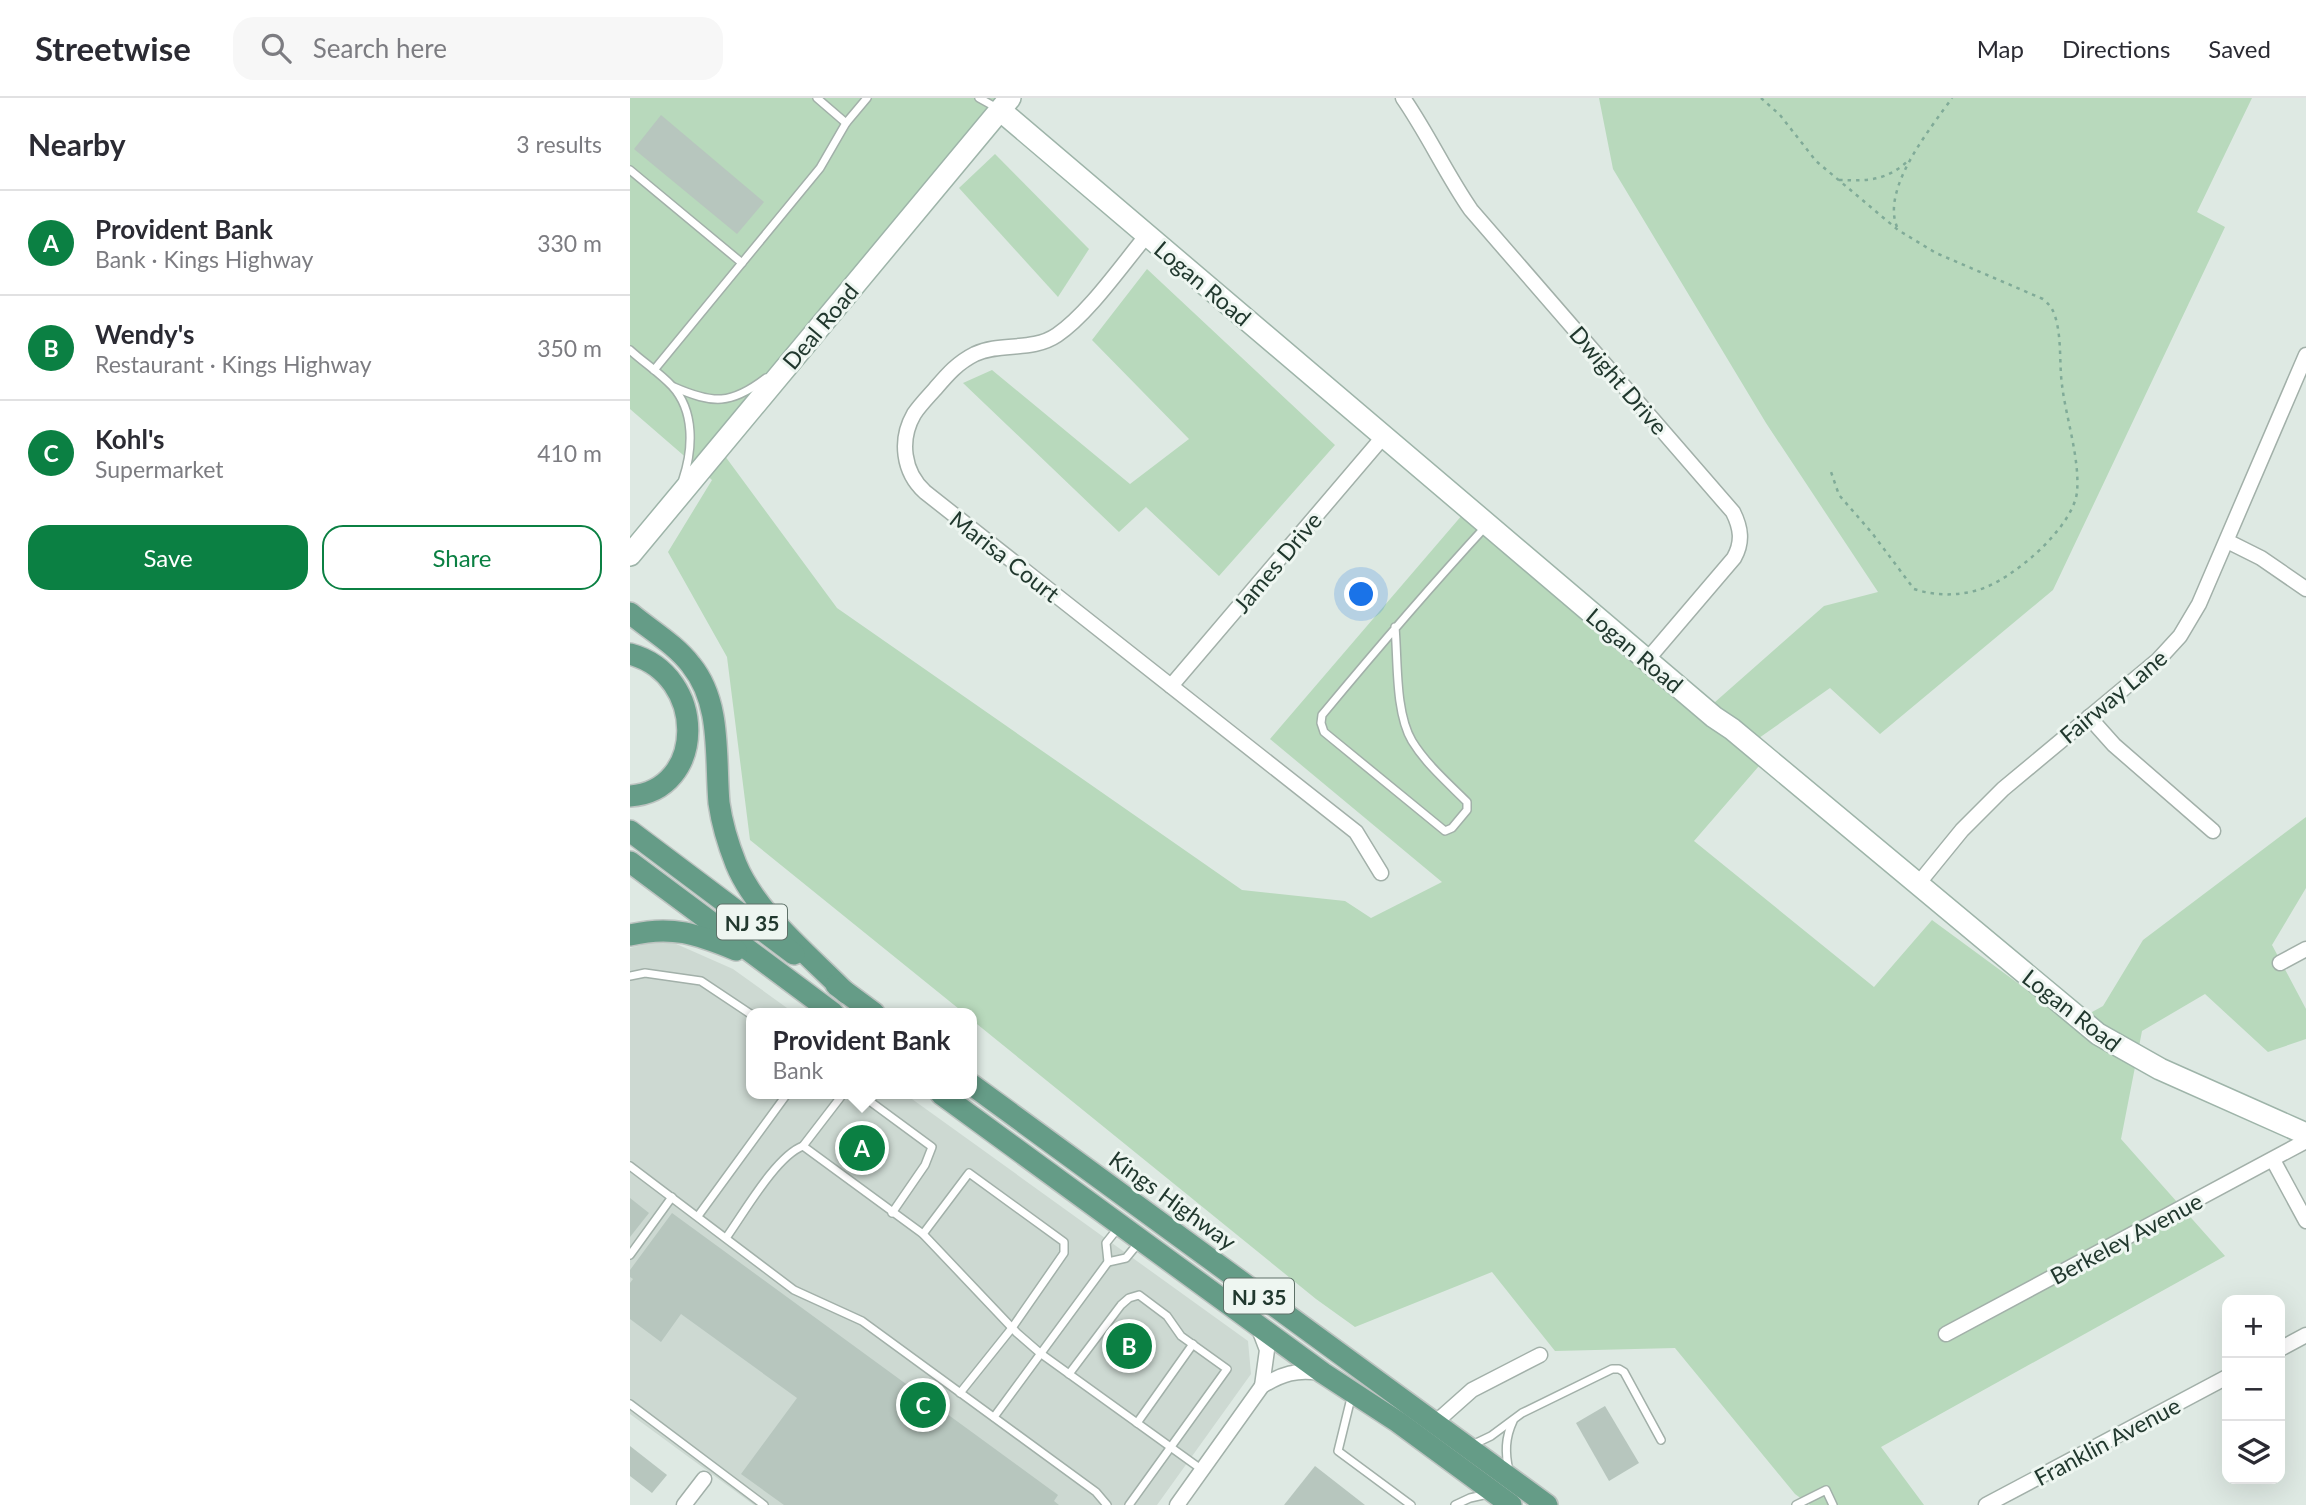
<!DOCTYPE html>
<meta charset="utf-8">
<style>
:root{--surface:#fff;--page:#f7f7f7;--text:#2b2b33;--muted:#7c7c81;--line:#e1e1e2;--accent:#0b8043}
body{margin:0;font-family:Lato,sans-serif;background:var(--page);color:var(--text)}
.controls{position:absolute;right:21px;bottom:21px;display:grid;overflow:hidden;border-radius:14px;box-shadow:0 7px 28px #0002}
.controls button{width:63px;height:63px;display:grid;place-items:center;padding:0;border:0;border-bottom:2px solid var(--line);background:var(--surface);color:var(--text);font:35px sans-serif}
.you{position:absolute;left:732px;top:497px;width:24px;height:24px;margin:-18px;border:5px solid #fff;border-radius:50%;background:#1a73e8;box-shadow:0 0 0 10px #1a73e833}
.badge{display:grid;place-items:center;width:46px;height:46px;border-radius:50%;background:var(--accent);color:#fff;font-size:23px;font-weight:700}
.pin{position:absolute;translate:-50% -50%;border:4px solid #fff;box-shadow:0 2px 7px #0006}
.popup{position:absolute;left:116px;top:910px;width:231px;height:91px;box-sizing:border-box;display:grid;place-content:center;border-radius:14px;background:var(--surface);filter:drop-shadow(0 2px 5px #0005);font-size:23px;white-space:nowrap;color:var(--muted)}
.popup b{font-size:26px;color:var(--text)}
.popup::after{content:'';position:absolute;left:50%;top:100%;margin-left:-14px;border:14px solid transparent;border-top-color:var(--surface)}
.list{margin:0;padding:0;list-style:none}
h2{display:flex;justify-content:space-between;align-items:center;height:91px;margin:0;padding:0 28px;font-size:30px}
h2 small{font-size:23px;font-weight:400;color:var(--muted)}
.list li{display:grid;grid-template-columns:46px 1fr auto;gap:21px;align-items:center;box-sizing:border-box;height:105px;padding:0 28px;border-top:2px solid var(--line)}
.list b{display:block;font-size:26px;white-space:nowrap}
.list p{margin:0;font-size:23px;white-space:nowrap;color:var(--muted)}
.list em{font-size:23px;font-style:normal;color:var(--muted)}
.actions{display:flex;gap:14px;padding:21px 28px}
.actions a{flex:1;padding:16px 0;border:2px solid var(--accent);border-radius:21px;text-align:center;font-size:24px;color:var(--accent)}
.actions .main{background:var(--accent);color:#fff}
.icon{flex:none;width:38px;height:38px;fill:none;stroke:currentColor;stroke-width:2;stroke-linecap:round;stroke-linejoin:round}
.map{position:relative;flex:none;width:1676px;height:1407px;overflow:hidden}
header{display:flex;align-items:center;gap:42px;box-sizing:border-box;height:98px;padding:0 35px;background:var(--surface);border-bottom:2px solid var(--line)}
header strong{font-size:33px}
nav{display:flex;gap:38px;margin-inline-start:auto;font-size:24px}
.search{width:490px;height:63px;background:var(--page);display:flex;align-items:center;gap:18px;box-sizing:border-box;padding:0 24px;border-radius:21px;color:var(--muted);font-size:26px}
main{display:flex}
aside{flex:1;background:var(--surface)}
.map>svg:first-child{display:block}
.built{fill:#cdd9d2}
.green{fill:#b8d9bc}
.building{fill:#b7c6be}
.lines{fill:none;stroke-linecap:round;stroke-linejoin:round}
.lane-casing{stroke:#a2b0a9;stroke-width:10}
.street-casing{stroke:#a2b0a9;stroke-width:17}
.secondary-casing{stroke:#9eb4a9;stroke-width:24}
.primary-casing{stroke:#bcc3c0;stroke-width:24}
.path{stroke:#80ab98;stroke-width:2.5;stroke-dasharray:3.5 5;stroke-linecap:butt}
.lane{stroke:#fff;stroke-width:7}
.street{stroke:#fff;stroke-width:14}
.secondary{stroke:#fff;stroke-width:21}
.primary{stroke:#659c87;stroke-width:21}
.labels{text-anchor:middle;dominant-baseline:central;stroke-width:6;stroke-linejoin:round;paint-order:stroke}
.shield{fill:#eef6f1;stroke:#5e7168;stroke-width:2}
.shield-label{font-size:21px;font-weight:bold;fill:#21382e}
.street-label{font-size:23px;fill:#21382e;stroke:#eef6f1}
</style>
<header>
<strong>Streetwise</strong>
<div class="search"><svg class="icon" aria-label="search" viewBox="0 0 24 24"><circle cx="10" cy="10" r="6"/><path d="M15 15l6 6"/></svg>Search here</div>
<nav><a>Map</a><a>Directions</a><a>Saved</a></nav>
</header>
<main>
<aside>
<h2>Nearby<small>3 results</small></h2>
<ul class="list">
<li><span class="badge">A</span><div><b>Provident Bank</b><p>Bank · Kings Highway</p></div><em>330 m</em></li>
<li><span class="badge">B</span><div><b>Wendy's</b><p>Restaurant · Kings Highway</p></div><em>350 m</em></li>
<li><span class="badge">C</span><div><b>Kohl's</b><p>Supermarket</p></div><em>410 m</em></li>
</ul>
<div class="actions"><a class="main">Save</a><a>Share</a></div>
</aside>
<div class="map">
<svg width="1676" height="1407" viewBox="0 0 1676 1407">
<rect width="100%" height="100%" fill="#dee9e3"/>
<polygon class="built" points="35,841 103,871 164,915 122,915 122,996 275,996 618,1243 621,1276 527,1407 124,1407 0,1316 0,850"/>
<g class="green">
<polygon points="0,0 389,0 92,354 207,510 612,792 715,803 741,820 812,784 640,641 839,409 1076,612 1194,508 1248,494 1136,325 983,71 969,0 1622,0 1567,114 1595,129 1423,492 1250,636 1200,590 1119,647 1135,661 1064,743 1244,889 1302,822 1442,925 1473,908 1513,842 1676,719 1676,790 1642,847 1676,911 1676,941 1638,954 1575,896 1512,933 1491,1041 1595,1158 1251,1349 1294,1407 1180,1407 1165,1396 1045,1250 925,1253 862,1174 725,1229 686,1201 342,922 342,915 334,915 120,742 97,559 38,454 82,382 0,311"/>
<polygon points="365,56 459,151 428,199 329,90"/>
<polygon points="517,171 705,347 589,478 516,409 489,434 333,285 362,272 500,386 559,341 462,242"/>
</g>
<g class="building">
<polygon points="31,17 134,104 107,136 4,51"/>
<polygon points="0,1100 19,1115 0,1139"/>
<polygon points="42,1115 428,1397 424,1403 429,1407 154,1407 111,1376 167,1300 51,1216 31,1244 0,1221 0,1185 3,1181 0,1179 0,1172"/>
<polygon points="975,1308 1009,1365 979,1383 946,1325"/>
<polygon points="0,1348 37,1377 22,1395 0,1378"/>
<polygon points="685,1368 735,1407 654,1407"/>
</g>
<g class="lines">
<g class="lane-casing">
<g id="lane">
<polyline points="187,0 216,25"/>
<polyline points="349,0 367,10"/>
<polyline points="0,72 112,165"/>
<path d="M0 252C13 264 30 275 42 288 65 313 63 351 53 381"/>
<polyline points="24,272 190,70 216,25 237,0"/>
<path d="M44 289C83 306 101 307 136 280"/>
<path d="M765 529C768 563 765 614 782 643 796 666 818 685 837 704V712L822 730 815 733 694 634 691 625 692 617C746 552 800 489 857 427"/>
<polyline points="0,878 15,875 71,883 122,917"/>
<polyline points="230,996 302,1049 295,1067 262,1115"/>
<polyline points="173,1048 213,996"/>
<polyline points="0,1068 164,1192 232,1223 466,1394 477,1407"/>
<polyline points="68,1118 157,996"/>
<polyline points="488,1130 476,1145 478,1164 496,1160 510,1143"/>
<polyline points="293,1136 339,1075 434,1144 434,1155 382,1230 330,1295"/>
<path d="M96 1140C114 1115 146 1058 173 1048L293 1136 387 1235 410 1255 571 1371"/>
<polyline points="0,1157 42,1099"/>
<polyline points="439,1276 491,1207 499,1200 509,1197 537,1218 551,1238 597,1271 499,1407"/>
<polyline points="722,1296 708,1353 781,1407"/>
<polyline points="0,1306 134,1407"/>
<polyline points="364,1319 478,1164"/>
<polyline points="507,1325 563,1246"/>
<polyline points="840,1348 861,1338 892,1315 982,1271 989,1271 994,1274 1031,1342"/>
<path d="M879 1373C875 1355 875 1340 883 1323"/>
<polyline points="825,1407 840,1400 858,1396"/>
<polyline points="1166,1407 1196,1392 1203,1407"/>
</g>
</g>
<g class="street-casing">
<g id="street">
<path d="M773 0C798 36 816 76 841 112L1103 414C1111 430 1113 444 1104 460L1017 562"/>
<path d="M517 137C492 167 458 216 427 237 402 254 371 244 345 256 327 265 317 277 305 291 298 299 290 307 284 316 269 342 273 374 295 394L726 734 751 775"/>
<polyline points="1597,443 1631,460 1676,491"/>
<polyline points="541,588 753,339"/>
<polyline points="1459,619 1484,647 1583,733"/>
<polyline points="1288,786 1332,732 1373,691 1528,562 1550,538 1569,506 1676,257"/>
<polyline points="1650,865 1676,851"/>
<polyline points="1643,1062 1676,1123"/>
<polyline points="629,1231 637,1252 632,1288"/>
<polyline points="1316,1236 1676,1043"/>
<polyline points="1650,1251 1676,1237"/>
<polyline points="806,1324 842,1292 910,1257"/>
<polyline points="54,1407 74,1381"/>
<path d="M547 1407 632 1288C652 1276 667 1271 690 1275"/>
<polyline points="1356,1407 1597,1279"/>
</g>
</g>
<g class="secondary-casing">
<g id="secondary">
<polyline points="370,12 1084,619 1102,631 1468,936 1530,971 1676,1036"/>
<polyline points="0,457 380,0"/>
</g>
</g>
<g class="primary-casing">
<g id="primary">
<path d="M0 515C20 532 45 546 61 567 92 605 85 659 89 705 92 726 98 746 106 766 126 815 180 858 216 895"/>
<path d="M0 556C78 577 76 693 0 698"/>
<polyline points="0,733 164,856"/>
<polyline points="0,764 203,915"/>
<path d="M0 837C42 827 67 836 106 852"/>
<polyline points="206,887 244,915"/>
<polyline points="342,987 917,1407"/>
<polyline points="311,996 693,1275 768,1324 881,1407"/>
</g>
</g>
<g class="path">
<path d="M1131 0 1150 17 1186 63 1268 132 1306 155 1413 201C1419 206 1423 211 1425 218 1432 240 1429 265 1432 287 1436 320 1450 361 1447 394 1443 430 1381 483 1348 492 1327 498 1305 498 1284 491L1242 435 1209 397 1200 371"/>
<path d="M1209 82C1239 83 1257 83 1280 61"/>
<path d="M1267 129C1251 90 1301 30 1322 0"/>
</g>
<use href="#lane" class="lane"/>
<use href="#street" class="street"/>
<use href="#secondary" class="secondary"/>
<use href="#primary" class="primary"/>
</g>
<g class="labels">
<g class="shield">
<rect x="87" y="806.5" width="70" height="35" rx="5"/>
<rect x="594" y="1180.5" width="70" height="35" rx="5"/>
</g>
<g class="shield-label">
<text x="122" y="824">NJ 35</text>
<text x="629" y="1198">NJ 35</text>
</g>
<g class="street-label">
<text transform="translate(573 185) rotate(40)">Logan Road</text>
<text transform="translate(190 228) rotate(-50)">Deal Road</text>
<text transform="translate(989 282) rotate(49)">Dwight Drive</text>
<text transform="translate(375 458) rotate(38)">Marisa Court</text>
<text transform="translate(647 464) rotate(-50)">James Drive</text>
<text transform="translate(1005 552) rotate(40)">Logan Road</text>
<text transform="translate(1483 598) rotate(-40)">Fairway Lane</text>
<text transform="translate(1442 912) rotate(38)">Logan Road</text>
<text transform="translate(543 1102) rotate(36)">Kings Highway</text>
<text transform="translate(1496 1140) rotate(-28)">Berkeley Avenue</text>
<text transform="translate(1477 1343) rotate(-28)">Franklin Avenue</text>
</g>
</g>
</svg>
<div class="controls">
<button>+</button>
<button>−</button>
<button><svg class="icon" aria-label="layers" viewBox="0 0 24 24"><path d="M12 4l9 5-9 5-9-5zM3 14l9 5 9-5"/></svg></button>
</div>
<div class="you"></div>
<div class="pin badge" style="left:232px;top:1050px">A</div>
<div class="popup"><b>Provident Bank</b>Bank</div>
<div class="pin badge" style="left:499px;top:1248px">B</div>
<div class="pin badge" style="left:293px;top:1307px">C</div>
</div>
</main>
